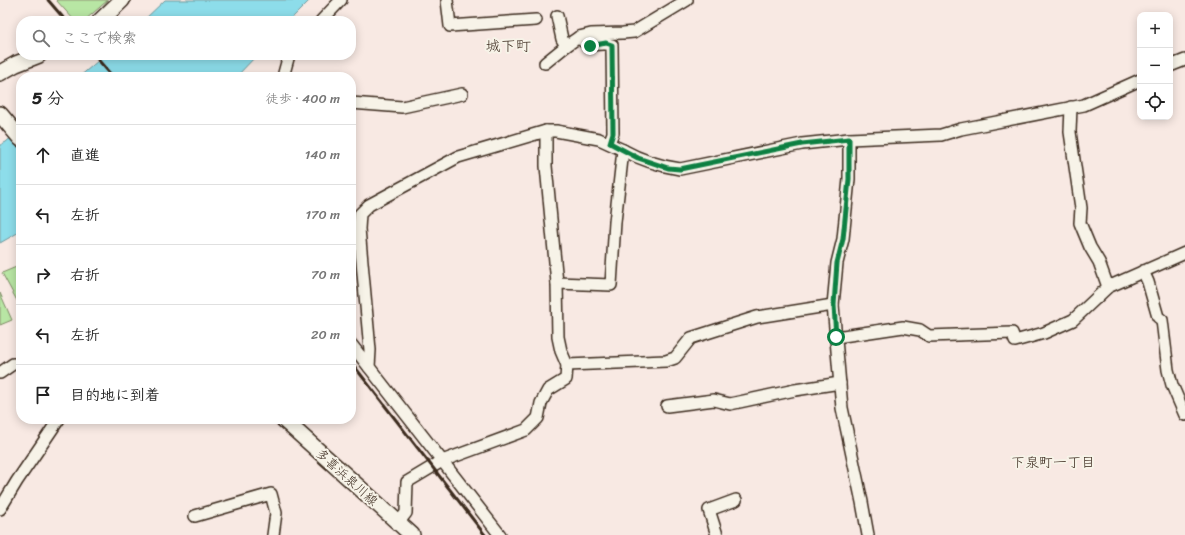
<!DOCTYPE html>
<html lang="ja">
<meta charset="utf-8">
<style>
:root{--surface:#fff;--page:#f2f2f2;--text:#222;--muted:#767676;--line:#e0e0e0}
body{margin:0;font-family:Sriracha,"Klee One",sans-serif;background:var(--page);color:var(--text)}
.controls{position:absolute;right:12px;top:12px;display:grid;overflow:hidden;border-radius:8px;box-shadow:0 2px 10px #0003}
.controls button{width:36px;height:36px;display:grid;place-items:center;padding:0;border:0;border-bottom:1px solid var(--line);background:var(--surface);color:var(--text);font:20px sans-serif}
.stop{position:absolute;width:12px;height:12px;margin:-9px;border:3px solid #0b8043;border-radius:50%;background:#fff}
.stop.end{background:#0b8043;border-color:#fff;box-shadow:0 1px 4px #0008}
.list{margin:0;padding:0;list-style:none}
h2{display:flex;justify-content:space-between;align-items:center;height:52px;margin:0;padding:0 16px;font-size:17px}
h2 small{font-size:13px;font-weight:400;color:var(--muted)}
.list li{display:grid;grid-template-columns:26px 1fr auto;gap:12px;align-items:center;box-sizing:border-box;height:60px;padding:0 16px;border-top:1px solid var(--line)}
.list b{display:block;font-size:15px;white-space:nowrap}
.list em{font-size:13px;font-style:normal;color:var(--muted)}
.icon{flex:none;width:22px;height:22px;fill:none;stroke:currentColor;stroke-width:2;stroke-linecap:round;stroke-linejoin:round}
.map{position:relative;flex:none;width:1185px;height:535px;overflow:hidden}
.search{position:absolute;background:var(--surface);box-shadow:0 2px 10px #0003;left:16px;top:16px;width:340px;height:44px;display:flex;align-items:center;gap:10px;box-sizing:border-box;padding:0 14px;border-radius:16px;color:var(--muted);font-size:15px}
.panel{position:absolute;background:var(--surface);box-shadow:0 2px 10px #0003;left:16px;top:72px;width:340px;height:352px;border-radius:16px}
.map>svg:first-child{display:block}
.green{fill:#b8e6a4;stroke:#7a8861}
.water{fill:#8dddea;stroke:#6c9598}
.lines{fill:none;stroke-linecap:round;stroke-linejoin:round}
.street-casing{stroke:#3b2a1e;stroke-width:14}
.secondary-casing{stroke:#3b2a1e;stroke-width:18}
.street{stroke:#f7f3e8;stroke-width:11}
.secondary{stroke:#f7f3e8;stroke-width:15}
.rail{stroke:#3b2a1e;stroke-width:3}
.route{stroke:#0b8043;stroke-width:5}
.labels{text-anchor:middle;dominant-baseline:central;stroke-width:4;stroke-linejoin:round;paint-order:stroke}
.street-label{font-size:13px;fill:#3b2a1e;stroke:#f7f3e8}
.neighbourhood-label{font-size:14px;fill:#3b2a1e;stroke:#f7f3e8}
.quarter-label{font-size:15px;fill:#3b2a1e;stroke:#f7f3e8}
</style>
<div class="map">
<svg width="1185" height="535" viewBox="0 0 1185 535">
<rect width="100%" height="100%" fill="#f8e9e3"/>
<filter id="ink" filterUnits="userSpaceOnUse"><feTurbulence type="fractalNoise" baseFrequency=".025" numOctaves="2"/><feDisplacementMap in="SourceGraphic" scale="8" xChannelSelector="R" yChannelSelector="G"/><feConvolveMatrix kernelMatrix="1 2 1 2 8 2 1 2 1" color-interpolation-filters="sRGB"/></filter>
<g filter="url(#ink)">
<g class="green">
<polygon points="56,0 108,0 84,21 75,21"/>
<polygon points="21,265 21,308 2,273"/>
<polygon points="0,293 12,320 0,325"/>
</g>
<g class="water">
<polygon points="165,0 310,0 289,21 143,21"/>
<polygon points="105,55 257,55 236,77 79,77"/>
<polygon points="21,129 21,231 0,243 0,145 6,142"/>
</g>
<g class="lines">
<g class="street-casing">
<g id="street">
<polyline points="447,0 450,26 536,20"/>
<polyline points="321,21 341,0"/>
<path d="M579 37C590 51 598 41 612 45L613 133 609 143"/>
<polyline points="566,46 579,37 591,34 623,33 634,32 687,0"/>
<polyline points="545,63 566,46 562,39 557,16"/>
<polyline points="1170,66 1185,60"/>
<polyline points="285,77 284,73 289,55"/>
<polyline points="351,103 402,107 462,94"/>
<polyline points="1071,107 1070,132 1081,208 1080,223 1090,247 1099,262 1108,287"/>
<polyline points="849,139 849,179 843,239 837,263 833,305 842,408 862,502 868,535"/>
<path d="M623 150C641 160 660 166 680 169L802 144 849 139 941 135 961 129 1084 105 1140 80"/>
<polyline points="1143,271 1148,282 1158,317 1162,320 1168,370 1172,385 1185,415"/>
<polyline points="836,337 903,327 920,330 929,336 1012,333 1015,341 1044,333 1073,320 1108,287 1185,253"/>
<polyline points="351,344 369,367"/>
<polyline points="567,365 666,361 675,358 691,338 757,317 833,305"/>
<polyline points="0,373 13,364"/>
<polyline points="667,406 714,400 730,404 795,390 840,383"/>
<polyline points="0,509 17,481 59,419"/>
<polyline points="195,516 271,494 276,513 273,535"/>
<polyline points="398,523 406,513 407,482 442,461 526,430 538,418 541,403 548,390 566,379 567,365 561,351 558,337 557,283 546,166 546,131"/>
<polyline points="500,535 369,367 370,350 359,229 360,214 369,205 458,157 546,131 556,131 599,139 623,150 615,222 611,285 557,283"/>
<polyline points="717,535 709,510 736,500"/>
</g>
</g>
<g class="secondary-casing">
<g id="secondary">
<polyline points="100,21 122,0"/>
<polyline points="0,73 16,64 39,55"/>
<polyline points="0,114 21,139"/>
<polyline points="283,419 412,535"/>
</g>
</g>
<use href="#street" class="street"/>
<use href="#secondary" class="secondary"/>
<g class="rail">
<polyline points="48,0 66,21"/>
<polyline points="94,55 113,77"/>
<polyline points="351,362 485,535"/>
</g>
</g>
</g>
<g class="lines" filter="url(#ink)">
<polyline class="route" points="590,46 606,43 612,45 613,133 610,143 638,158 668,168 680,169 802,144 849,139 849,179 843,239 837,263 834,305 836,337"/>
</g>
<g class="labels">
<g class="street-label">
<text transform="translate(347 477) rotate(42)">多喜浜泉川線</text>
</g>
<g class="neighbourhood-label">
<text x="1053" y="462">下泉町一丁目</text>
</g>
<g class="quarter-label">
<text x="508" y="46">城下町</text>
</g>
</g>
</svg>
<div class="controls">
<button>+</button>
<button>−</button>
<button><svg class="icon" aria-label="locate" viewBox="0 0 24 24"><circle cx="12" cy="12" r="6"/><path d="M12 2v4M12 18v4M2 12h4M18 12h4"/></svg></button>
</div>
<div class="stop" style="left:836px;top:337px"></div>
<div class="stop end" style="left:590px;top:46px"></div>
<div class="search"><svg class="icon" aria-label="search" viewBox="0 0 24 24"><circle cx="10" cy="10" r="6"/><path d="M15 15l6 6"/></svg>ここで検索</div>
<section class="panel">
<h2>5 分<small>徒歩 · 400 m</small></h2>
<ul class="list">
<li><svg class="icon" aria-label="ahead" viewBox="0 0 24 24"><path d="M12 20V5M6 11l6-6 6 6"/></svg><div><b>直進</b></div><em>140 m</em></li>
<li><svg class="icon" aria-label="left" viewBox="0 0 24 24"><path d="M17 20v-9H6M10 6l-5 5 5 5"/></svg><div><b>左折</b></div><em>170 m</em></li>
<li><svg class="icon" aria-label="right" viewBox="0 0 24 24"><path d="M7 20v-9h11M14 6l5 5-5 5"/></svg><div><b>右折</b></div><em>70 m</em></li>
<li><svg class="icon" aria-label="left" viewBox="0 0 24 24"><path d="M17 20v-9H6M10 6l-5 5 5 5"/></svg><div><b>左折</b></div><em>20 m</em></li>
<li><svg class="icon" aria-label="arrive" viewBox="0 0 24 24"><path d="M6 21V4h12l-3 4 3 4H6"/></svg><div><b>目的地に到着</b></div></li>
</ul>
</section>
</div>
